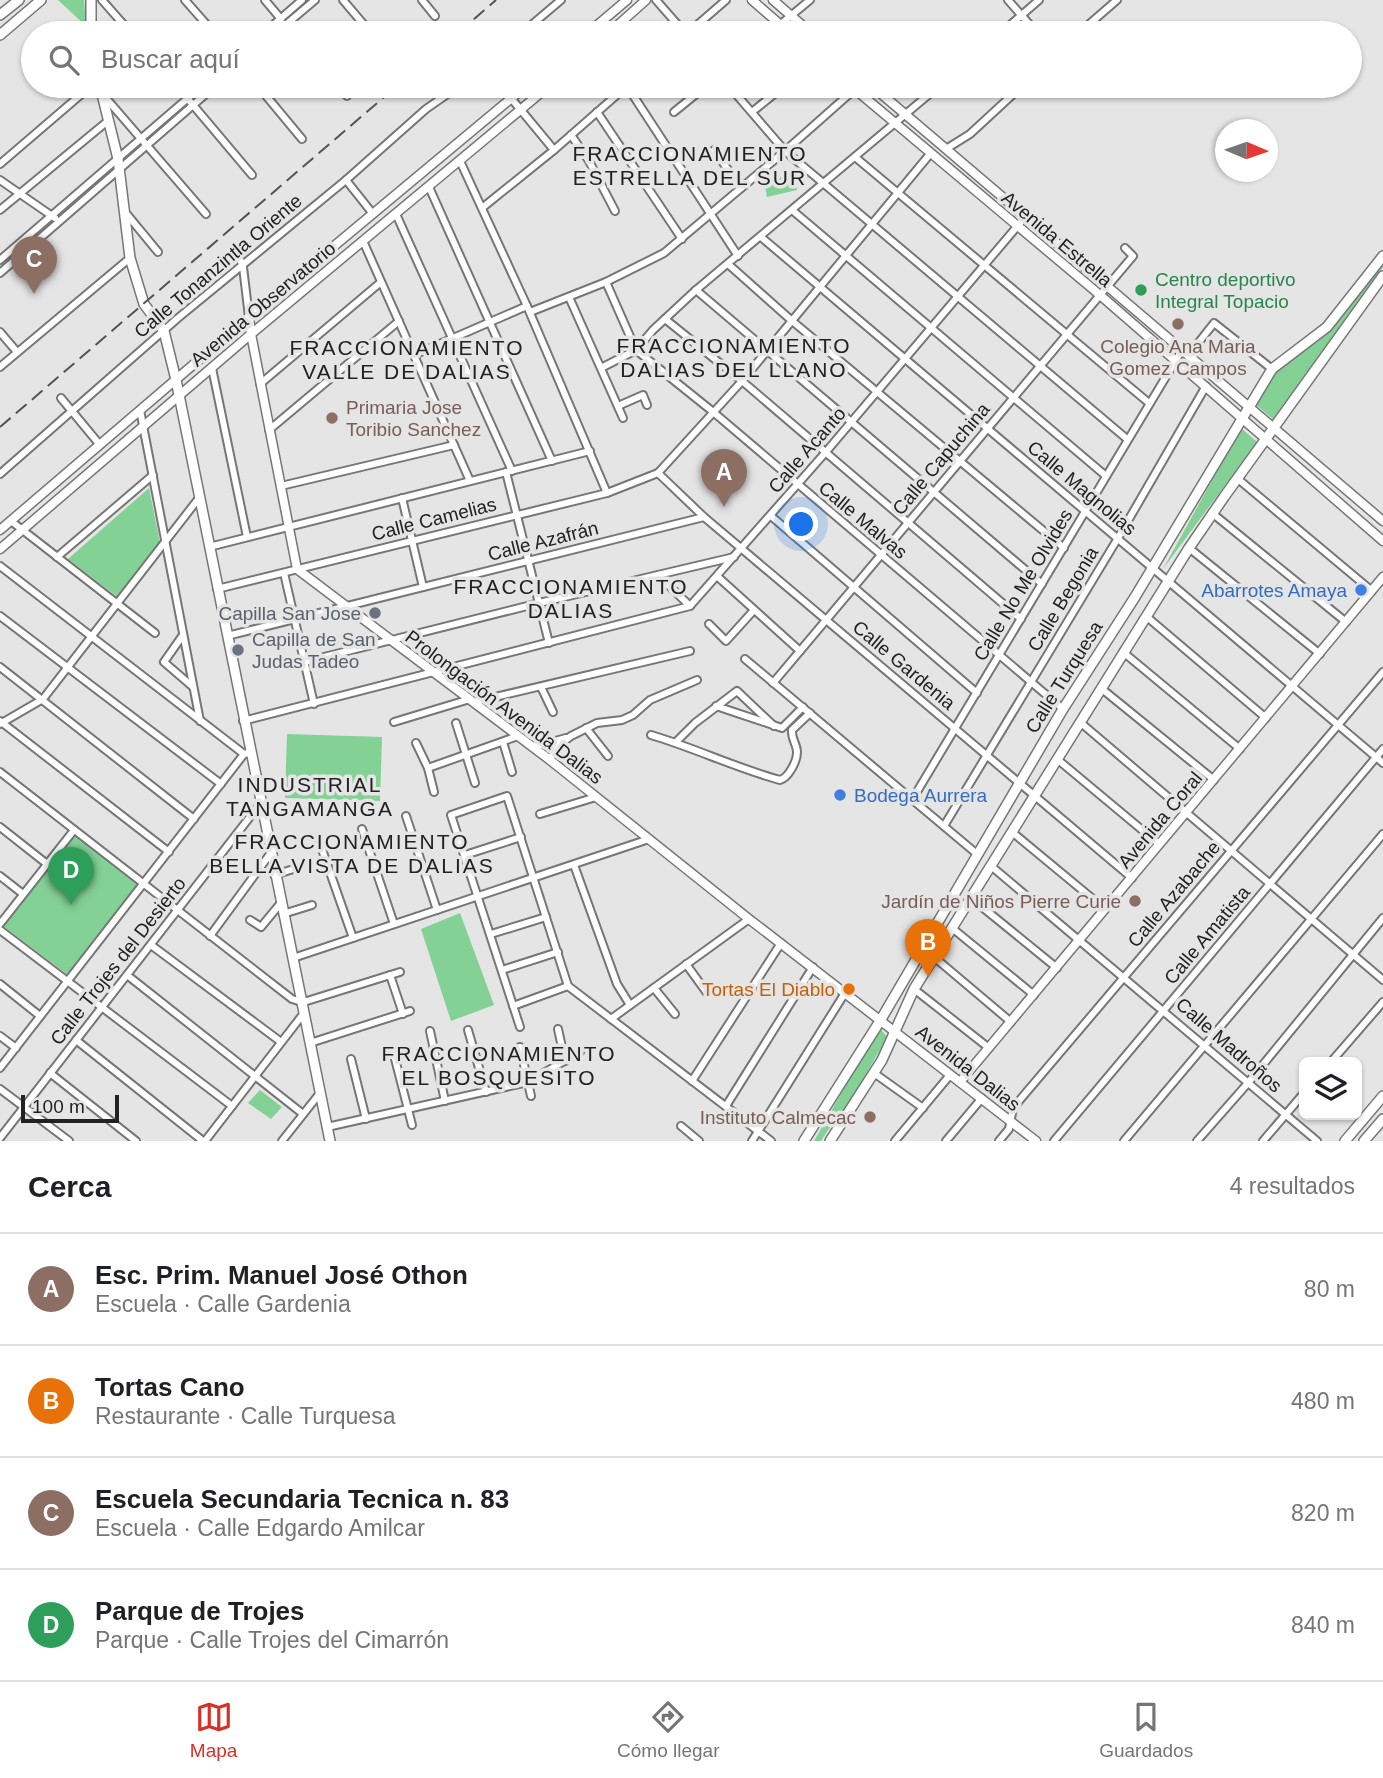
<!DOCTYPE html>
<html lang="es">
<meta charset="utf-8">
<style>
:root{--surface:#fff;--page:#f6f6f6;--text:#202124;--muted:#757577;--line:#e0e0e0;--accent:#d93025}
body{margin:0;font-family:Helvetica,sans-serif;background:var(--page);color:var(--text)}
.controls{position:absolute;right:21px;bottom:21px;display:grid;overflow:hidden;border-radius:10px;box-shadow:0 2px 5px #0004}
.controls button{width:63px;height:63px;display:grid;place-items:center;padding:0;border:0;border-bottom:2px solid var(--line);background:var(--surface);color:var(--text);font:35px sans-serif}
.compass{position:absolute;left:1215px;top:119px;width:63px;height:63px;border-radius:50%;background:var(--surface);box-shadow:0 2px 5px #0004;rotate:92deg}
.scale{position:absolute;left:21px;bottom:18px;width:98px;box-sizing:border-box;padding-left:7px;border:4px solid #222;border-top:0;font-size:19px;line-height:24px;white-space:nowrap;color:#222;-webkit-text-stroke:5px #e5e5e6;paint-order:stroke}
.you{position:absolute;left:802px;top:525px;width:24px;height:24px;margin:-18px;border:5px solid #fff;border-radius:50%;background:#1a73e8;box-shadow:0 0 0 10px #1a73e833}
.badge{display:grid;place-items:center;width:46px;height:46px;border-radius:50%;background:var(--accent);color:#fff;font-size:23px;font-weight:700}
.pin{position:absolute;translate:-50% -58px;filter:drop-shadow(0 2px 4px #0008)}
.pin::after{content:'';position:absolute;top:37px;width:24px;height:21px;background:inherit;clip-path:polygon(0 0,100% 0,50% 100%)}
.list{margin:0;padding:0;list-style:none}
h2{display:flex;justify-content:space-between;align-items:center;height:91px;margin:0;padding:0 28px;font-size:30px}
h2 small{font-size:23px;font-weight:400;color:var(--muted)}
.list li{display:grid;grid-template-columns:46px 1fr auto;gap:21px;align-items:center;box-sizing:border-box;height:112px;padding:0 28px;border-top:2px solid var(--line)}
.list b{display:block;font-size:26px;white-space:nowrap}
.list p{margin:0;font-size:23px;white-space:nowrap;color:var(--muted)}
.list em{font-size:23px;font-style:normal;color:var(--muted)}
.icon{flex:none;width:38px;height:38px;fill:none;stroke:currentColor;stroke-width:2;stroke-linecap:round;stroke-linejoin:round}
.map{position:relative;flex:none;width:1383px;height:1141px;overflow:hidden}
.search{position:absolute;background:var(--surface);box-shadow:0 2px 5px #0004;left:21px;right:21px;top:21px;height:77px;display:flex;align-items:center;gap:18px;box-sizing:border-box;padding:0 24px;border-radius:38px;color:var(--muted);font-size:26px}
.sheet{height:539px;background:var(--surface)}
nav{display:flex;justify-content:space-around;align-items:center;box-sizing:border-box;height:98px;border-top:2px solid var(--line);background:var(--surface);font-size:19px;color:var(--muted)}
nav a{display:grid;justify-items:center;gap:4px}
nav .on{color:var(--accent)}
.map>svg:first-child{display:block}
.green{fill:#83d195}
.lines{fill:none;stroke-linecap:round;stroke-linejoin:round}
.minor-casing{stroke:#767677;stroke-width:10}
.tertiary-casing{stroke:#767677;stroke-width:11}
.secondary-casing{stroke:#767677;stroke-width:12}
.minor{stroke:#fff;stroke-width:6}
.tertiary{stroke:#fff;stroke-width:8}
.secondary{stroke:#fff;stroke-width:9}
.rail{stroke:#535353;stroke-width:2;stroke-dasharray:14 7;stroke-linecap:butt}
.leisure-dot{fill:#2e9e5b;stroke:#e5e5e6;stroke-width:2.5}
.education-dot{fill:#8d6e63;stroke:#e5e5e6;stroke-width:2.5}
.shop-dot{fill:#3f7fe0;stroke:#e5e5e6;stroke-width:2.5}
.worship-dot{fill:#6b7280;stroke:#e5e5e6;stroke-width:2.5}
.food-dot{fill:#e8710a;stroke:#e5e5e6;stroke-width:2.5}
.labels{text-anchor:middle;dominant-baseline:central;stroke-width:7;stroke-linejoin:round;paint-order:stroke}
.street-label{font-size:19px;fill:#222;stroke:#e5e5e6}
.leisure-label{font-size:19px;fill:#27864d;stroke:#e5e5e6;text-anchor:start}
.education-label{font-size:19px;fill:#785e54;stroke:#e5e5e6;text-anchor:end}
.shop-label{font-size:19px;fill:#366cbe;stroke:#e5e5e6;text-anchor:end}
.worship-label{font-size:19px;fill:#5b616d;stroke:#e5e5e6;text-anchor:end}
.food-label{font-size:19px;fill:#c56008;stroke:#e5e5e6;text-anchor:end}
.neighbourhood-label{font-size:21px;letter-spacing:2px;fill:#222;stroke:#e5e5e6}
</style>
<div class="map">
<svg width="1383" height="1141" viewBox="0 0 1383 1141">
<rect width="100%" height="100%" fill="#e5e5e6"/>
<g class="green">
<polygon points="58,0 84,0 86,26"/>
<polygon points="794,174 797,190 767,197 764,180"/>
<polygon points="1383,263 1383,267 1273,419 1254,403 1271,373 1334,323"/>
<polygon points="1241,428 1257,442 1163,569"/>
<polygon points="149,488 160,543 119,598 68,559"/>
<polygon points="287,734 382,737 380,801 285,798"/>
<polygon points="74,834 140,885 68,975 2,925"/>
<polygon points="460,913 494,1005 451,1021 421,929"/>
<polygon points="879,1027 887,1037 842,1117 836,1118 821,1141 814,1141"/>
<polygon points="260,1090 282,1107 271,1119 248,1103"/>
</g>
<g class="lines">
<g class="minor-casing">
<g id="minor">
<polyline points="102,0 131,33"/>
<polyline points="185,0 214,33"/>
<polyline points="265,0 281,19"/>
<polyline points="343,0 371,33"/>
<polyline points="422,0 435,16"/>
<polyline points="656,0 685,33"/>
<polyline points="1008,0 1037,33"/>
<polyline points="264,33 302,0"/>
<polyline points="276,33 315,0"/>
<polyline points="522,33 561,0"/>
<polyline points="688,33 726,0"/>
<polyline points="770,33 810,0"/>
<polyline points="1001,33 1039,0"/>
<polyline points="1079,33 1117,0"/>
<polyline points="177,86 252,175"/>
<polyline points="258,86 302,139"/>
<polyline points="337,86 347,96"/>
<polyline points="501,86 554,150"/>
<polyline points="627,86 738,256"/>
<polyline points="729,86 785,151 1127,439"/>
<polyline points="105,97 206,214"/>
<polyline points="597,112 682,239"/>
<polyline points="674,112 706,86"/>
<polyline points="752,112 784,86"/>
<polyline points="571,135 589,161 615,211"/>
<polyline points="946,149 970,134 1022,86"/>
<polyline points="714,150 741,188"/>
<polyline points="855,157 1149,403"/>
<polyline points="460,161 527,306 607,493"/>
<polyline points="0,164 91,86"/>
<polyline points="0,180 55,218"/>
<polyline points="346,180 373,214"/>
<polyline points="429,187 552,461"/>
<polyline points="482,208 554,150 627,86"/>
<polyline points="0,210 109,120"/>
<polyline points="792,210 1106,476"/>
<polyline points="125,212 158,252"/>
<polyline points="396,214 512,471"/>
<polyline points="761,237 1383,763"/>
<polyline points="363,241 470,481"/>
<polyline points="237,251 243,267 249,317"/>
<polyline points="0,260 202,86"/>
<polyline points="728,264 791,320 1064,548"/>
<polyline points="0,273 215,86"/>
<polyline points="606,282 636,350 712,411 1063,709"/>
<polyline points="696,290 1042,584"/>
<polyline points="569,297 623,418"/>
<polyline points="530,312 606,282 664,253 785,151 855,89"/>
<polyline points="665,319 742,381 1021,619"/>
<polyline points="0,332 17,352"/>
<polyline points="414,355 527,306"/>
<polyline points="1188,356 1214,323 1272,369"/>
<polyline points="0,367 130,258"/>
<polyline points="212,368 247,537"/>
<polyline points="601,368 636,350 653,330 696,290 939,86"/>
<polyline points="260,384 381,282"/>
<polyline points="61,398 100,445"/>
<polyline points="618,406 643,395 647,405"/>
<polyline points="140,410 200,721"/>
<polyline points="269,430 399,321"/>
<polyline points="506,472 549,643"/>
<polyline points="658,473 704,517 1132,878"/>
<polyline points="0,474 178,318 346,180 426,109 459,86"/>
<polyline points="1238,479 1372,591"/>
<polyline points="281,486 454,445"/>
<polyline points="402,498 423,587"/>
<polyline points="1212,513 1346,622"/>
<polyline points="771,516 977,693"/>
<polyline points="11,521 155,633"/>
<polyline points="209,547 590,451"/>
<polyline points="1189,548 1320,654"/>
<polyline points="57,557 153,475"/>
<polyline points="0,566 244,754 248,753"/>
<polyline points="284,573 314,704"/>
<polyline points="658,575 690,606"/>
<polyline points="718,577 800,651"/>
<polyline points="217,589 607,493 658,473 742,381 930,154"/>
<polyline points="0,616 221,784"/>
<polyline points="1147,617 1266,718"/>
<polyline points="709,624 726,641 754,610"/>
<polyline points="183,635 164,662 193,687"/>
<polyline points="227,636 704,517"/>
<polyline points="1123,652 1240,749"/>
<polyline points="745,659 977,854"/>
<polyline points="304,662 539,603 734,557"/>
<polyline points="0,667 194,819"/>
<polyline points="773,683 1133,256 1125,248"/>
<polyline points="541,687 553,712"/>
<polyline points="1102,689 1214,780"/>
<polyline points="474,702 690,651"/>
<polyline points="716,706 782,728 803,707"/>
<polyline points="0,721 169,852"/>
<polyline points="243,721 690,606 825,453 1026,216"/>
<polyline points="394,722 470,699"/>
<polyline points="456,723 475,783"/>
<polyline points="1081,723 1383,980"/>
<polyline points="0,724 43,699 199,498"/>
<polyline points="586,728 608,756"/>
<path d="M651 735C695 748 736 768 780 780 788 778 797 762 797 752 797 744 791 739 792 730L810 713"/>
<polyline points="503,742 512,772"/>
<polyline points="676,742 695,723 737,691 774,726"/>
<polyline points="416,743 428,768 434,792"/>
<polyline points="533,747 566,738"/>
<polyline points="1057,759 1159,844"/>
<polyline points="550,760 556,747 571,736 597,723 622,720 633,715 650,700 697,680"/>
<polyline points="428,768 518,736"/>
<polyline points="0,772 292,999 302,1002 307,1001 400,972"/>
<polyline points="912,800 1182,350"/>
<polyline points="540,814 596,797"/>
<polyline points="406,816 437,910"/>
<polyline points="944,826 1118,538 1206,386"/>
<polyline points="0,827 47,864"/>
<polyline points="362,829 394,924"/>
<polyline points="1012,832 1105,909"/>
<polyline points="318,838 353,938"/>
<polyline points="465,855 521,837"/>
<polyline points="574,865 617,984 630,1005"/>
<polyline points="991,866 1317,1141"/>
<polyline points="274,875 300,867"/>
<polyline points="0,876 23,894"/>
<polyline points="971,898 1057,968"/>
<polyline points="283,914 312,905"/>
<polyline points="250,920 261,927 280,904"/>
<polyline points="0,924 74,830"/>
<polyline points="952,928 1034,995"/>
<polyline points="0,930 232,1106"/>
<polyline points="491,934 546,917"/>
<polyline points="210,936 270,854"/>
<polyline points="151,945 281,1042"/>
<polyline points="934,957 1011,1022"/>
<polyline points="293,958 649,839"/>
<polyline points="686,964 707,993"/>
<polyline points="502,970 558,952"/>
<polyline points="127,975 303,1114"/>
<polyline points="390,975 403,1014"/>
<polyline points="0,984 40,1016"/>
<polyline points="568,986 771,1141"/>
<polyline points="654,988 675,1014"/>
<polyline points="914,989 989,1048"/>
<polyline points="513,1006 568,986"/>
<polyline points="611,1019 749,919"/>
<polyline points="520,1027 451,815 507,796 568,986"/>
<polyline points="558,1029 565,1061"/>
<polyline points="468,1030 486,1092"/>
<polyline points="430,1031 445,1101"/>
<polyline points="0,1036 16,1048"/>
<polyline points="76,1040 203,1141"/>
<polyline points="310,1043 410,1011"/>
<polyline points="520,1047 531,1096"/>
<polyline points="393,1051 412,1125"/>
<polyline points="351,1059 366,1119"/>
<polyline points="1331,1062 1383,1002"/>
<polyline points="0,1068 244,754"/>
<polyline points="50,1073 136,1141"/>
<polyline points="874,1073 923,1108"/>
<polyline points="692,1081 781,943"/>
<polyline points="0,1089 69,1141"/>
<polyline points="726,1106 813,967"/>
<polyline points="681,1126 699,1141"/>
<polyline points="327,1127 528,1082 580,1052"/>
<polyline points="0,1138 260,804"/>
<polyline points="205,1141 304,1013"/>
<polyline points="282,1141 320,1093"/>
<polyline points="752,1141 845,993"/>
<polyline points="895,1141 950,1075"/>
<polyline points="946,1141 982,1098"/>
<polyline points="999,1141 1009,1129 1013,1108 1383,672"/>
<polyline points="1054,1141 1383,749"/>
<polyline points="1124,1141 1383,834"/>
<polyline points="1197,1141 1248,1083 1383,918"/>
<polyline points="1263,1141 1304,1093"/>
</g>
</g>
<g class="tertiary-casing">
<g id="tertiary">
<polyline points="752,0 790,33"/>
<polyline points="773,0 811,33"/>
<polyline points="588,33 627,0"/>
<polyline points="609,33 646,0"/>
<polyline points="851,86 1100,295 1383,541"/>
<polyline points="872,86 1383,521"/>
<polyline points="249,317 251,334 297,569 550,760 749,919 1036,1141"/>
<polyline points="0,530 249,317 526,86"/>
<polyline points="0,549 251,334 549,86"/>
<polyline points="960,1082 1383,577"/>
</g>
</g>
<g class="secondary-casing">
<g id="secondary">
<polyline points="0,15 19,0"/>
<polyline points="91,33 91,0"/>
<polyline points="0,35 41,0"/>
<polyline points="100,86 118,159 130,258 144,304 164,331 176,380 330,1141"/>
<polyline points="804,1141 880,1021 1063,709 1135,597 1272,369 1327,327 1383,256"/>
<polyline points="830,1141 882,1060 914,989 1189,548 1224,497 1383,276"/>
<polyline points="1345,1141 1383,1096"/>
<polyline points="1364,1141 1383,1119"/>
</g>
</g>
<use href="#minor" class="minor"/>
<use href="#tertiary" class="tertiary"/>
<use href="#secondary" class="secondary"/>
<g class="rail">
<polyline points="458,33 496,0"/>
<polyline points="0,427 397,86"/>
</g>
</g>
<circle class="leisure-dot" cx="1141" cy="290" r="7"/>
<g class="education-dot">
<circle cx="1178" cy="324" r="7"/>
<circle cx="332" cy="418" r="7"/>
<circle cx="1135" cy="901" r="7"/>
<circle cx="870" cy="1117" r="7"/>
</g>
<g class="shop-dot">
<circle cx="1361" cy="590" r="7"/>
<circle cx="840" cy="795" r="7"/>
</g>
<g class="worship-dot">
<circle cx="375" cy="613" r="7"/>
<circle cx="238" cy="650" r="7"/>
</g>
<circle class="food-dot" cx="849" cy="989" r="7"/>
<g class="labels">
<g class="street-label">
<text transform="translate(1057 239) rotate(40)">Avenida Estrella</text>
<text transform="translate(218 266) rotate(-40)">Calle Tonanzintla Oriente</text>
<text transform="translate(263 304) rotate(-40)">Avenida Observatorio</text>
<text transform="translate(807 450) rotate(-49)">Calle Acanto</text>
<text transform="translate(941 459) rotate(-50)">Calle Capuchina</text>
<text transform="translate(1082 488) rotate(40)">Calle Magnolias</text>
<text transform="translate(434 519) rotate(-14)">Calle Camelias</text>
<text transform="translate(863 520) rotate(40)">Calle Malvas</text>
<text transform="translate(543 541) rotate(-14)">Calle Azafrán</text>
<text transform="translate(1023 585) rotate(-59)">Calle No Me Olvides</text>
<text transform="translate(1063 599) rotate(-59)">Calle Begonia</text>
<text transform="translate(904 665) rotate(40)">Calle Gardenia</text>
<text transform="translate(1064 677) rotate(-58)">Calle Turquesa</text>
<text transform="translate(504 707) rotate(37)">Prolongación Avenida Dalias</text>
<text transform="translate(1160 820) rotate(-50)">Avenida Coral</text>
<text transform="translate(1174 894) rotate(-50)">Calle Azabache</text>
<text transform="translate(1207 935) rotate(-50)">Calle Amatista</text>
<text transform="translate(118 961) rotate(-52)">Calle Trojes del Desierto</text>
<text transform="translate(1229 1045) rotate(41)">Calle Madroños</text>
<text transform="translate(968 1068) rotate(38)">Avenida Dalias</text>
</g>
<g class="leisure-label">
<text x="1155" y="279">Centro deportivo<tspan x="1155" dy="22">Integral Topacio</tspan></text>
</g>
<g class="education-label">
<text x="1178" y="346" text-anchor="middle">Colegio Ana Maria<tspan x="1178" dy="22">Gomez Campos</tspan></text>
<text x="346" y="407" text-anchor="start">Primaria Jose<tspan x="346" dy="22">Toribio Sanchez</tspan></text>
<text x="1121" y="901">Jardín de Niños Pierre Curie</text>
<text x="856" y="1117">Instituto Calmecac</text>
</g>
<g class="shop-label">
<text x="1347" y="590">Abarrotes Amaya</text>
<text x="854" y="795" text-anchor="start">Bodega Aurrera</text>
</g>
<g class="worship-label">
<text x="361" y="613">Capilla San Jose</text>
<text x="252" y="639" text-anchor="start">Capilla de San<tspan x="252" dy="22">Judas Tadeo</tspan></text>
</g>
<g class="food-label">
<text x="835" y="989">Tortas El Diablo</text>
</g>
<g class="neighbourhood-label">
<text x="690" y="153">FRACCIONAMIENTO<tspan x="690" dy="24">ESTRELLA DEL SUR</tspan></text>
<text x="734" y="345">FRACCIONAMIENTO<tspan x="734" dy="24">DALIAS DEL LLANO</tspan></text>
<text x="407" y="347">FRACCIONAMIENTO<tspan x="407" dy="24">VALLE DE DALIAS</tspan></text>
<text x="571" y="586">FRACCIONAMIENTO<tspan x="571" dy="24">DALIAS</tspan></text>
<text x="310" y="784">INDUSTRIAL<tspan x="310" dy="24">TANGAMANGA</tspan></text>
<text x="352" y="841">FRACCIONAMIENTO<tspan x="352" dy="24">BELLA VISTA DE DALIAS</tspan></text>
<text x="499" y="1053">FRACCIONAMIENTO<tspan x="499" dy="24">EL BOSQUESITO</tspan></text>
</g>
</g>
</svg>
<div class="controls">
<button><svg class="icon" aria-label="layers" viewBox="0 0 24 24"><path d="M12 4l9 5-9 5-9-5zM3 14l9 5 9-5"/></svg></button>
</div>
<svg class="compass" viewBox="-18 -18 36 36"><path d="M0-13l5 13h-10z" fill="#e53935"/><path d="M0 13l5-13h-10z" fill="#757577"/></svg>
<div class="scale">100 m</div>
<div class="you"></div>
<div class="pin badge" style="left:724px;top:507px;background:#8d6e63">A</div>
<div class="pin badge" style="left:928px;top:977px;background:#e8710a">B</div>
<div class="pin badge" style="left:34px;top:294px;background:#8d6e63">C</div>
<div class="pin badge" style="left:71px;top:905px;background:#2e9e5b">D</div>
<div class="search"><svg class="icon" aria-label="search" viewBox="0 0 24 24"><circle cx="10" cy="10" r="6"/><path d="M15 15l6 6"/></svg>Buscar aquí</div>
</div>
<section class="sheet">
<h2>Cerca<small>4 resultados</small></h2>
<ul class="list">
<li><span class="badge" style="background:#8d6e63">A</span><div><b>Esc. Prim. Manuel José Othon</b><p>Escuela · Calle Gardenia</p></div><em>80 m</em></li>
<li><span class="badge" style="background:#e8710a">B</span><div><b>Tortas Cano</b><p>Restaurante · Calle Turquesa</p></div><em>480 m</em></li>
<li><span class="badge" style="background:#8d6e63">C</span><div><b>Escuela Secundaria Tecnica n. 83</b><p>Escuela · Calle Edgardo Amilcar</p></div><em>820 m</em></li>
<li><span class="badge" style="background:#2e9e5b">D</span><div><b>Parque de Trojes</b><p>Parque · Calle Trojes del Cimarrón</p></div><em>840 m</em></li>
</ul>
</section>
<nav>
<a class="on"><svg class="icon" aria-label="map" viewBox="0 0 24 24"><path d="M3 6l6-2 6 2 6-2v14l-6 2-6-2-6 2zM9 4v14M15 6v14"/></svg>Mapa</a>
<a><svg class="icon" aria-label="directions" viewBox="0 0 24 24"><path d="M12 3l9 9-9 9-9-9zM9 14v-3h6M13 9l2 2-2 2"/></svg>Cómo llegar</a>
<a><svg class="icon" aria-label="saved" viewBox="0 0 24 24"><path d="M7 4h10v16l-5-4-5 4z"/></svg>Guardados</a>
</nav>
